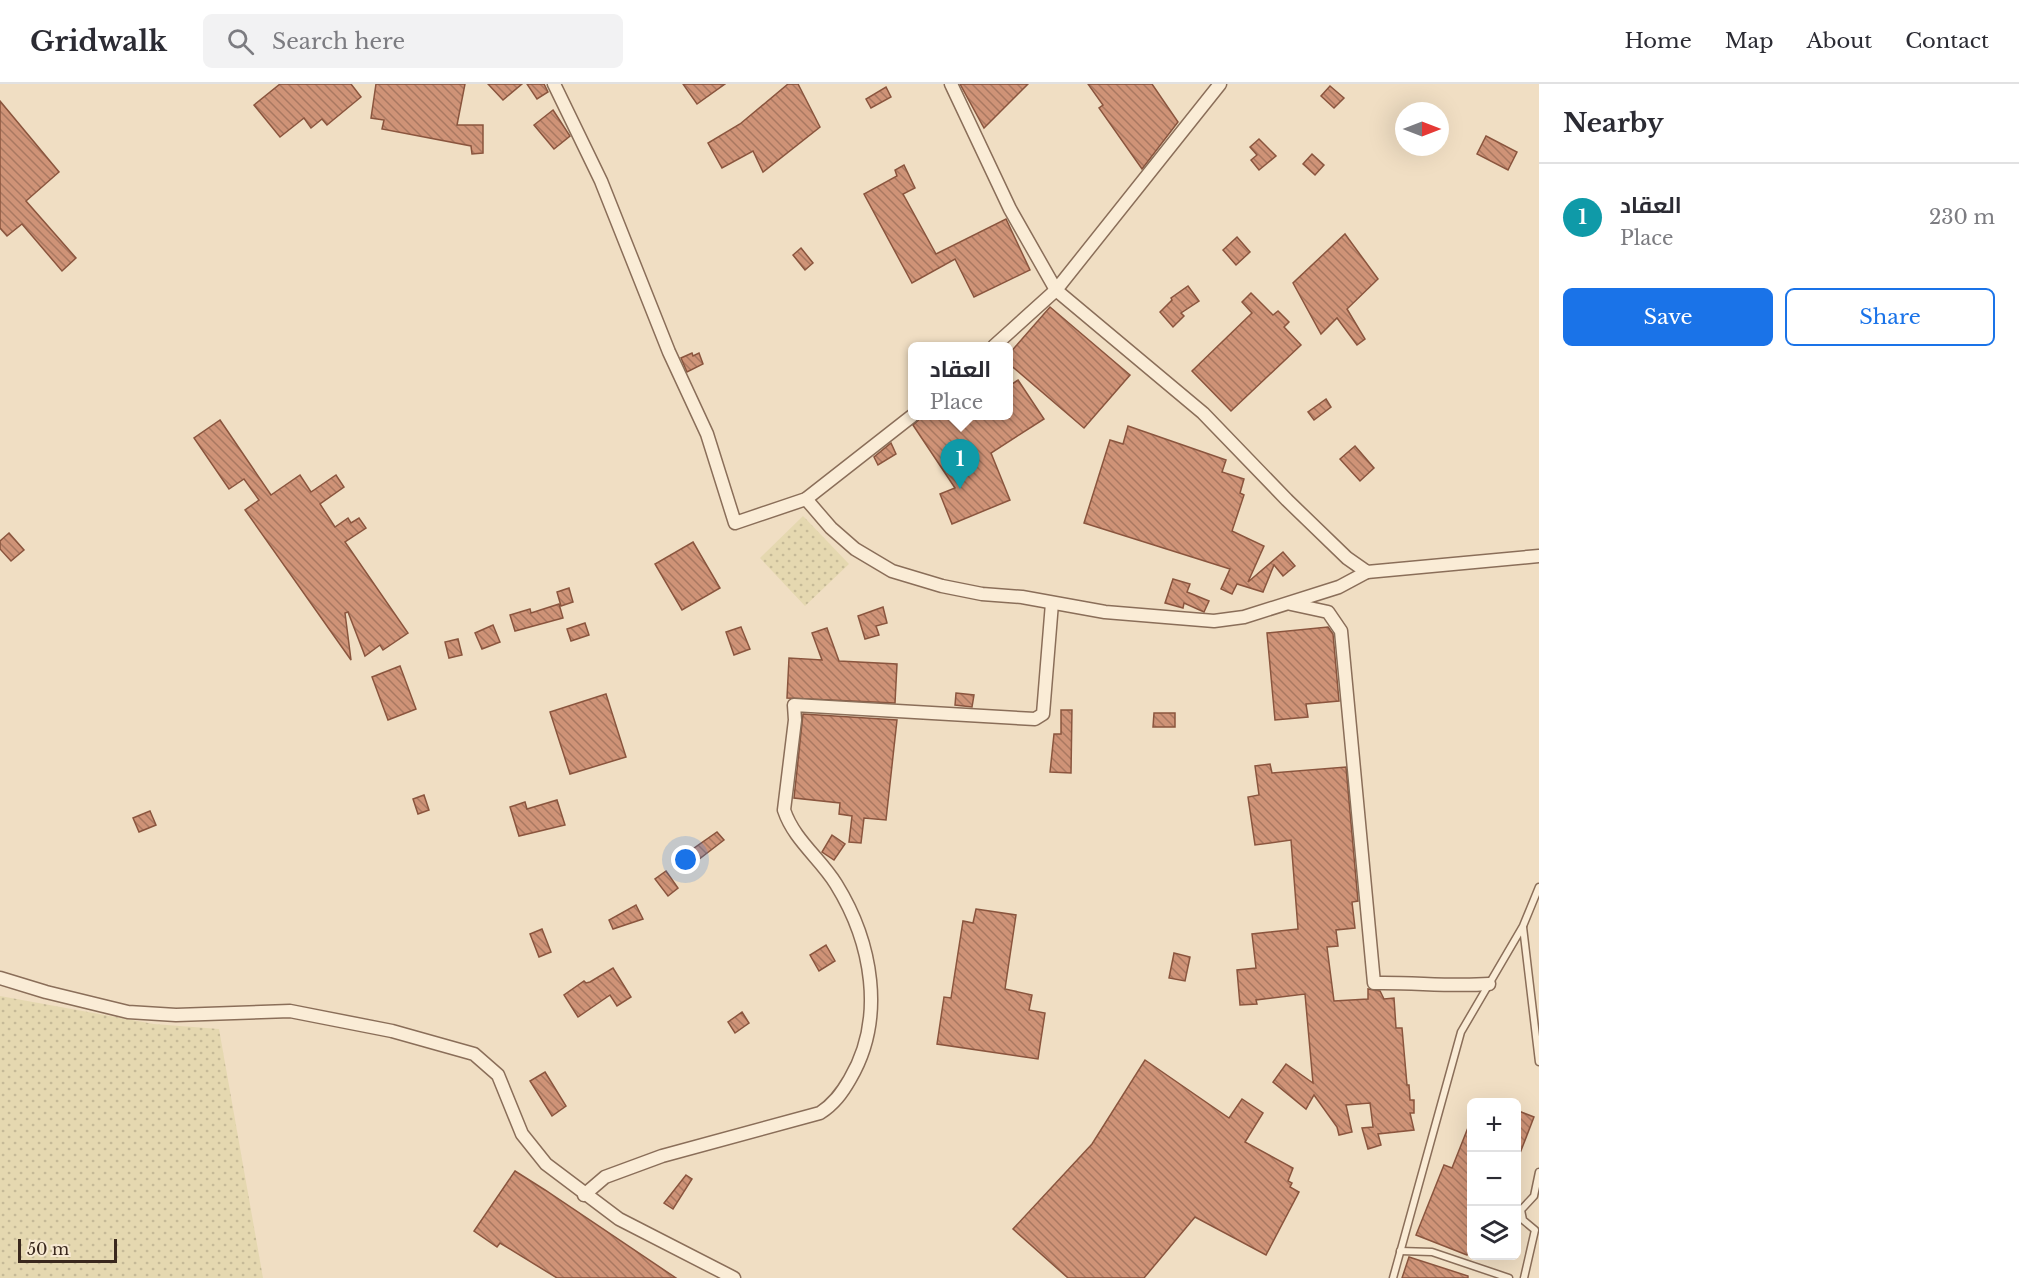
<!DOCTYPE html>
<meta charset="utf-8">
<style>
:root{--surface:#fff;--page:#f2f2f3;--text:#2b2b33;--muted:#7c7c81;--line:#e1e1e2;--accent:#1a73e8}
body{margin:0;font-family:"Libre Baskerville",Cairo,serif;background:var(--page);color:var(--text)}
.controls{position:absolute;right:18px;bottom:18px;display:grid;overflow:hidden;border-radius:9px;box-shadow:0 6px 24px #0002}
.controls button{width:54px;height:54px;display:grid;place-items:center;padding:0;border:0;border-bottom:2px solid var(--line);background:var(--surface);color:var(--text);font:30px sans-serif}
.compass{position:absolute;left:1395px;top:18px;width:54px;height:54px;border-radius:50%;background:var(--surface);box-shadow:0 6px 24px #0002;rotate:90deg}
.scale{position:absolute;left:18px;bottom:15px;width:99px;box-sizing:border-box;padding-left:6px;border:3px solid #3a281d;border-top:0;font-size:16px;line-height:21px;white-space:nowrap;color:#3a281d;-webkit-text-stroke:4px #f7e9d2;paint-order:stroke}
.you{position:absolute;left:686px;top:776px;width:21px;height:21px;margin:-15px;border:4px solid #fff;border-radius:50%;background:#1a73e8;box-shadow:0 0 0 9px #1a73e833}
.badge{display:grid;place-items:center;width:39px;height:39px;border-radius:50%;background:var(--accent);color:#fff;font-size:20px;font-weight:700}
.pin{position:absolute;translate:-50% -50px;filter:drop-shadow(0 2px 3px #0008)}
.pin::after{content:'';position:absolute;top:32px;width:21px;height:18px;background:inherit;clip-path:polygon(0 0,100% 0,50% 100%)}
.popup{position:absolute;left:908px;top:258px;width:105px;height:78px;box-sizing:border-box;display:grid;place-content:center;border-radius:9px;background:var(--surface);filter:drop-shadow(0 2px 4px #0005);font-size:20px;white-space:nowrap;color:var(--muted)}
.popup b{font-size:22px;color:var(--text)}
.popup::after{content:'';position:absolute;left:50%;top:100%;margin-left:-12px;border:12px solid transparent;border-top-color:var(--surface)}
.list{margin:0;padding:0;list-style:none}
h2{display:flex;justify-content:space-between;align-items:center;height:78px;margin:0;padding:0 24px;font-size:26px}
h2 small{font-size:20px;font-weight:400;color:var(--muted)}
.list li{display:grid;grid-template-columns:39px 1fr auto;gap:18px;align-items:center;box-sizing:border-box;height:108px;padding:0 24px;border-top:2px solid var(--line)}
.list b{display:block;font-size:22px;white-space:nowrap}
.list p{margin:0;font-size:20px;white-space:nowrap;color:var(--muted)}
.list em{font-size:20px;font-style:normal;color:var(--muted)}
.actions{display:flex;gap:12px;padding:18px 24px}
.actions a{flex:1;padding:14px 0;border:2px solid var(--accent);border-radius:9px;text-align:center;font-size:21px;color:var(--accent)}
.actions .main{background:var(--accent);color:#fff}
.icon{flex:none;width:33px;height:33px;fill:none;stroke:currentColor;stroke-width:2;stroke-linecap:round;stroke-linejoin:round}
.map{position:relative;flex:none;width:1539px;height:1194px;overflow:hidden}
header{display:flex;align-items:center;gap:36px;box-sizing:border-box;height:84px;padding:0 30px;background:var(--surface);border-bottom:2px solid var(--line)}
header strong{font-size:28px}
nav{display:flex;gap:33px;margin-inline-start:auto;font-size:21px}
.search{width:420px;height:54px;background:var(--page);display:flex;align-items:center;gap:15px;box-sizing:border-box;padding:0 21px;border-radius:9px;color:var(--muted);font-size:22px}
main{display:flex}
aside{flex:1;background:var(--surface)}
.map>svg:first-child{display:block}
.farmland{fill:url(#farmland-dots)}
.building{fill:url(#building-back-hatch);stroke:#8a553e;stroke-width:1.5}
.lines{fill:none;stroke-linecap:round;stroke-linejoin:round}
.service-casing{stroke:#8a6e59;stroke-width:9}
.minor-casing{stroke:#8a6e59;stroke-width:15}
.service{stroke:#faecd6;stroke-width:6}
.minor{stroke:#faecd6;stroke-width:12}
</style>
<header>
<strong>Gridwalk</strong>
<div class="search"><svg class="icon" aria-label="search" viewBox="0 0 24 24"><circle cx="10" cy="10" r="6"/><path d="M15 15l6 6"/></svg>Search here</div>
<nav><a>Home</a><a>Map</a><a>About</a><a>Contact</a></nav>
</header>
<main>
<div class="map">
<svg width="1539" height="1194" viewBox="0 0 1539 1194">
<defs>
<pattern id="farmland-dots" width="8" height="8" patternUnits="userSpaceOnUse" patternTransform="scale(1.5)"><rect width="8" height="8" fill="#e5d8b0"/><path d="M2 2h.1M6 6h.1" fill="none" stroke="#c5b997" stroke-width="1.8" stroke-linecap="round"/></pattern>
<pattern id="building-back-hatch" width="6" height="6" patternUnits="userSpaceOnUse" patternTransform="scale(1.5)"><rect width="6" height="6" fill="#cf9377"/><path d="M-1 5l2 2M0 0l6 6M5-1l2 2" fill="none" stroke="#a97861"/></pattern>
</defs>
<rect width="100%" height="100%" fill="#f0dec3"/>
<g class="farmland">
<polygon points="803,432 849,480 805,522 760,474"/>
<polygon points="0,912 154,940 219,945 263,1194 0,1194"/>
</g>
<g class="building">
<polygon points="280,0 351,0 361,13 327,41 322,35 311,44 304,34 280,53 254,21"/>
<polygon points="376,0 465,0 457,41 483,41 483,69 472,70 471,62 382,45 384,36 371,34"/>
<polygon points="488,0 522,0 503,16"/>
<polygon points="527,0 544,0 548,8 537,15"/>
<polygon points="683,0 725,0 697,20"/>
<polygon points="788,0 798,0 820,43 763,88 753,67 722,84 708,59 740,40"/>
<polygon points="960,0 1028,0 984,44"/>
<polygon points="1088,0 1152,0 1178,38 1142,85 1099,24 1103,21"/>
<polygon points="1330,2 1344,14 1334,24 1321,12"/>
<polygon points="886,3 891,13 871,24 866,15"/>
<polygon points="0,17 59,88 26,117 76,174 62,187 22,140 7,152 0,144"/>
<polygon points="553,26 570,52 554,65 534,41"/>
<polygon points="1486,52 1517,68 1508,86 1477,70"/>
<polygon points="1259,55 1276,72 1259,86 1251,76 1257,71 1250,63"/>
<polygon points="1312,70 1324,81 1315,91 1303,80"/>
<polygon points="904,81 915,104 903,110 936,170 1006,135 1030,186 974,213 955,175 912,199 864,110 897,92 895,86"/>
<polygon points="1345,150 1378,195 1347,225 1365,255 1357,261 1337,234 1321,250 1293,199"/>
<polygon points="1237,153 1250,168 1236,181 1223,166"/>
<polygon points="801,164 813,179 805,186 793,171"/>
<polygon points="1188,202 1199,217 1181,229 1184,232 1173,243 1160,228 1172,216 1171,214"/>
<polygon points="1251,209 1273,231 1278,227 1289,238 1284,243 1301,261 1231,327 1192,287 1252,229 1242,218"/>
<polygon points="1050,223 1130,291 1084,344 1008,279 1008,271"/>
<polygon points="692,269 693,272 699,269 703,280 687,288 681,274"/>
<polygon points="1018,296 1044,335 991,369 1010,416 952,440 940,410 955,404 913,341 923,332 1008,332 1008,303"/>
<polygon points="1326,315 1331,323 1314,336 1308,328"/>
<polygon points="220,336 271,411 300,391 311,408 336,391 344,403 320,420 335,443 348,434 351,439 359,434 366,444 345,458 408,549 383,566 380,561 365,572 348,528 345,529 351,576 245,426 259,416 244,395 229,405 194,354"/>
<polygon points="1128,342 1226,376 1222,388 1244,395 1240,409 1244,411 1232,447 1264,462 1248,498 1283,468 1295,482 1283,492 1274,481 1263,508 1237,500 1232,510 1221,505 1230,485 1084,439 1110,356 1123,360"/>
<polygon points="891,359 896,370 878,381 874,373"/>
<polygon points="1355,362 1374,384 1360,397 1340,375"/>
<polygon points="9,449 24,466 11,477 0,465 0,457"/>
<polygon points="693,458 720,504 682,526 655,480"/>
<polygon points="1173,495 1190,500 1187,508 1209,517 1204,528 1184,519 1183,524 1165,519"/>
<polygon points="569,504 573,518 561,522 557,508"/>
<polygon points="559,520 563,534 515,547 510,531 530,525 531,529"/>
<polygon points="883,523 887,539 876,542 879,551 865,555 858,532"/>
<polygon points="585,539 589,551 571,557 567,545"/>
<polygon points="493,541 500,558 482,565 475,549"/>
<polygon points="741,543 750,565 734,571 726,548"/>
<polygon points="1328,543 1333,550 1339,617 1306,620 1308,633 1275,636 1267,549"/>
<polygon points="827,544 839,577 897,580 895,619 787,614 789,574 822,576 812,549"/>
<polygon points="458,555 462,571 449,574 445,558"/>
<polygon points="400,582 416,625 388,636 372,593"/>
<polygon points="956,609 974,611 972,623 955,621"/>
<polygon points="606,610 626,673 570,690 550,628"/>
<polygon points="1061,626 1072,626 1071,689 1050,688 1054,650 1061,650"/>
<polygon points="1154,629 1175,629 1175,643 1153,643"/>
<polygon points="803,630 897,636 886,736 864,734 861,759 849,758 852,732 839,730 840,719 794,714"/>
<polygon points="1270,680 1272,689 1346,683 1358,817 1352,818 1355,844 1336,846 1338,862 1327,863 1334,917 1368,915 1368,905 1380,907 1384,915 1394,914 1396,944 1402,944 1407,1001 1409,1001 1410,1016 1414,1016 1414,1029 1410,1029 1414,1046 1378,1050 1381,1061 1368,1065 1362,1044 1373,1043 1370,1019 1346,1021 1352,1048 1339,1051 1337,1043 1314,1011 1306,1025 1273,998 1286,980 1313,999 1305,910 1256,916 1257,920 1240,921 1237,886 1256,884 1252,850 1298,845 1291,756 1255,761 1248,713 1259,711 1255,682"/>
<polygon points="424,711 429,726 418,730 413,715"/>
<polygon points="557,716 565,741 519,752 510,723 525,718 527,725"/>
<polygon points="150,727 156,741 139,748 133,734"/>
<polygon points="717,748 724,756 698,776 690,767"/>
<polygon points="832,751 845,760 834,776 822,768"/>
<polygon points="666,787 678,804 668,812 655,795"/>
<polygon points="636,821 643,835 613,845 609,836"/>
<polygon points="976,825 1016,831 1005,905 1032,911 1029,926 1045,929 1038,975 937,960 944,913 951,914 963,837 973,839"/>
<polygon points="542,845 551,868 539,873 530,850"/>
<polygon points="826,861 835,877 819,887 810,871"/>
<polygon points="1174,869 1190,873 1185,897 1169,894"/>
<polygon points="613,884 631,913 617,922 610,911 578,933 564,911 584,897 586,899 590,898"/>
<polygon points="742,928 749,939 735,949 728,938"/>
<polygon points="1145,976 1229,1034 1242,1015 1263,1029 1245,1058 1293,1084 1288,1097 1292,1099 1290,1103 1299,1108 1266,1171 1195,1133 1144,1194 1068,1194 1013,1145 1092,1060"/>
<polygon points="545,988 566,1022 552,1032 530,997"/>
<polygon points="1516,1026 1534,1033 1517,1077 1516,1076"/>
<polygon points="1471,1036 1472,1159 1467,1171 1416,1151 1444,1081 1452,1084"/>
<polygon points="515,1087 545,1106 676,1194 557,1194 500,1159 497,1163 474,1147"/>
<polygon points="686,1091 692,1095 673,1125 664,1119"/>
<polygon points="1409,1173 1468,1192 1468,1194 1402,1194"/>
</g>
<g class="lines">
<g class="service-casing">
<g id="service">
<polyline points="1523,843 1539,978"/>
<polyline points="1400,1167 1432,1168 1509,1194"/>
<polyline points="1393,1194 1461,948 1523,842 1539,803"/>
<polyline points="1524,1194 1535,1146 1523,1136 1521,1126 1534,1112 1539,1088"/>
</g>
</g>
<g class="minor-casing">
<g id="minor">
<polyline points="554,0 601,97 669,268 707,350 735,439 806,415 912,332"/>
<polyline points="951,0 1010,125 1056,206 1203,329 1287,416 1347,474 1367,488 1539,472"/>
<polyline points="994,262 1056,206 1220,0"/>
<polyline points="806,415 831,444 855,465 892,487 942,502 982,510 1022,513 1105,528 1214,537 1244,533 1339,503 1367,488"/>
<path d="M1291 520 1328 528 1341 547 1374 899C1413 898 1450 903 1489 900"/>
<polyline points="0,894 46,908 128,928 176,931 290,927 392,947 474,970 498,991 522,1050 546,1080 619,1135 734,1194"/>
<path d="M584 1111 605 1093 662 1072 820 1029C834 1020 842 1009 850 995 886 934 872 858 836 800 820 774 794 756 784 726L795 636 794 621 1035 635 1043 630 1052 519"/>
</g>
</g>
<use href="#service" class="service"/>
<use href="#minor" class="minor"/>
</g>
</svg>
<div class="controls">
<button>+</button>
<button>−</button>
<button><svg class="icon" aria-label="layers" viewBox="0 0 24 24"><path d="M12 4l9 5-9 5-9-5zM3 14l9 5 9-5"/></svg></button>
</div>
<svg class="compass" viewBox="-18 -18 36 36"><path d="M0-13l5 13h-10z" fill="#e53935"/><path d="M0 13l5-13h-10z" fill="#7c7c81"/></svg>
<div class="scale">50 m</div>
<div class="you"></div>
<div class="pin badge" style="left:960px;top:405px;background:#0f9aa8">1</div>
<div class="popup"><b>العقاد</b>Place</div>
</div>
<aside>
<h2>Nearby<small></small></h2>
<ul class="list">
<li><span class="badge" style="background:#0f9aa8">1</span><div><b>العقاد</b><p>Place</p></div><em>230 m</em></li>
</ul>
<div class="actions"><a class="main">Save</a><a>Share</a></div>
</aside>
</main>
